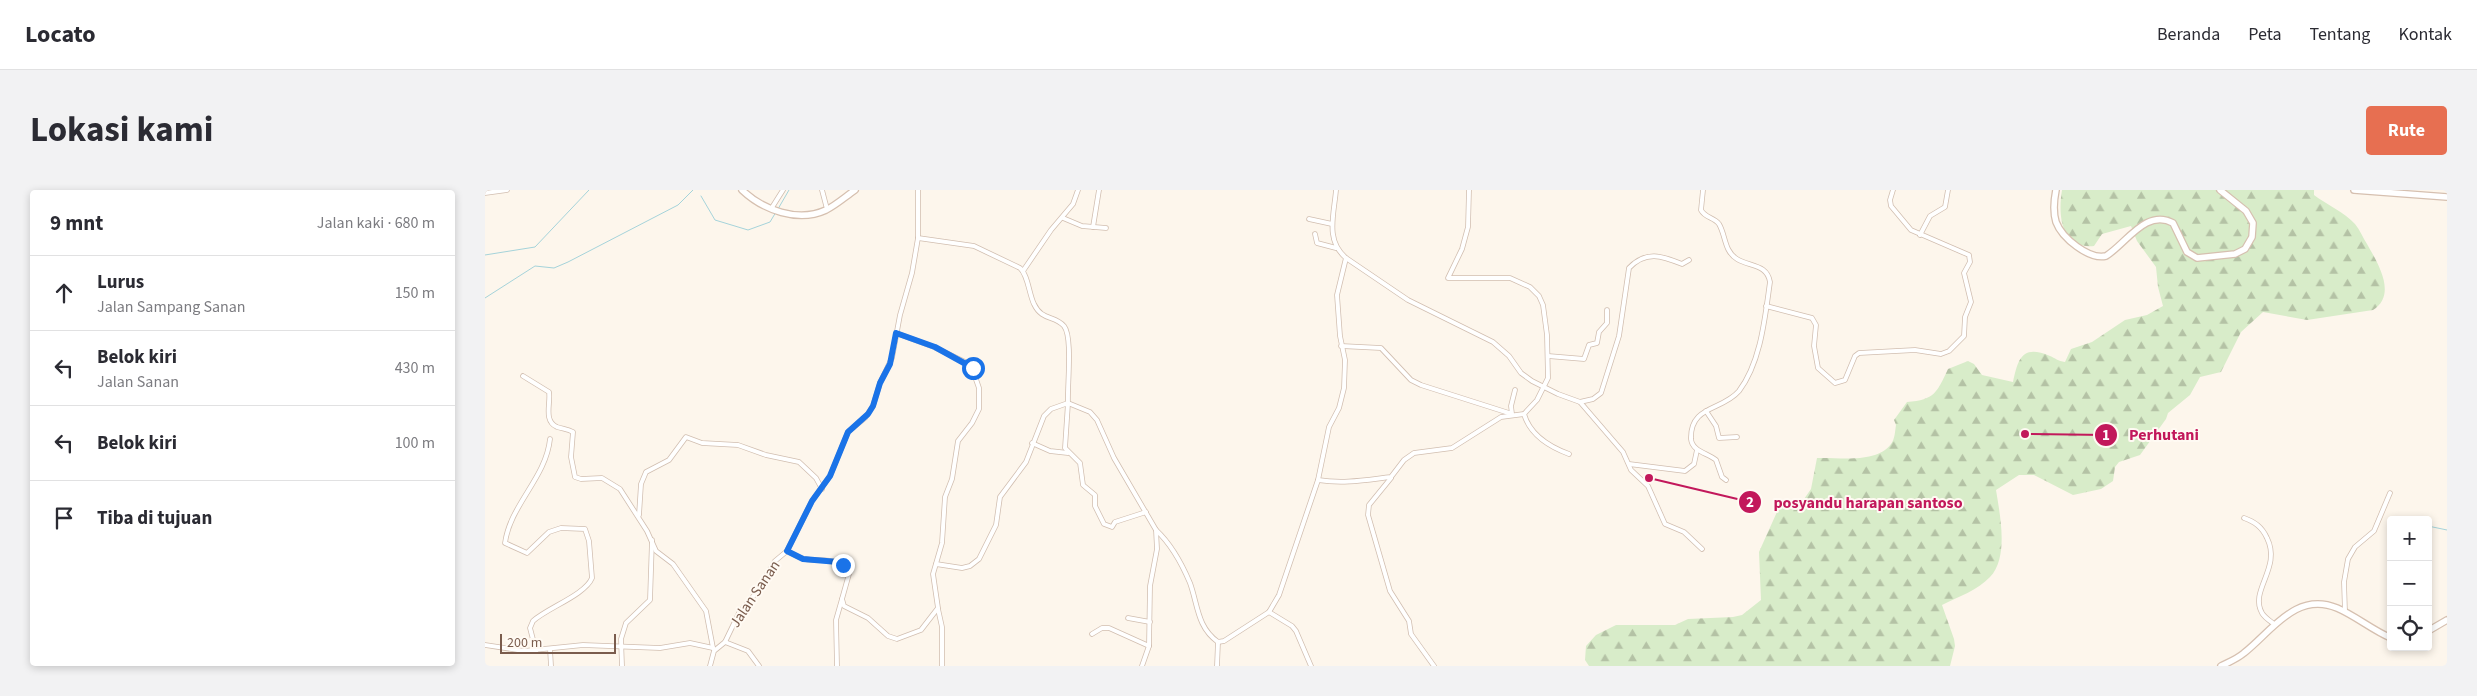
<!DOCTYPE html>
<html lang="id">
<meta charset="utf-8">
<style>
:root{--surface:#fff;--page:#f2f2f3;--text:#2b2b33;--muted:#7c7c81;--line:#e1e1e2;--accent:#e76f51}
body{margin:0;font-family:"Source Sans 3",sans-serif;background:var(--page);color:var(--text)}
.controls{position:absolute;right:15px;bottom:15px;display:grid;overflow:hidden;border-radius:5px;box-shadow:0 2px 8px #0003}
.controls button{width:45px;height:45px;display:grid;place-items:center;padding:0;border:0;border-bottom:1px solid var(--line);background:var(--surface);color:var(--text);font:25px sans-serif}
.scale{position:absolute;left:15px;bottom:12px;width:116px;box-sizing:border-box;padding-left:5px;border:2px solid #7a5c4d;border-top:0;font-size:14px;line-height:18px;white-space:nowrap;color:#7a5c4d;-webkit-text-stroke:4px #fffaf3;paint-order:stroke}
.stop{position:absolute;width:15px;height:15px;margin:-11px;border:4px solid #1a73e8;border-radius:50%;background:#fff}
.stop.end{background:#1a73e8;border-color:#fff;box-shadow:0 1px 5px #0008}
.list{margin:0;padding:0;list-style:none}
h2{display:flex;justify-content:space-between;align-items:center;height:65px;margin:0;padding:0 20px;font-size:21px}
h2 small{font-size:16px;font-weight:400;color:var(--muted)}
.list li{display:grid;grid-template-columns:32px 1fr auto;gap:15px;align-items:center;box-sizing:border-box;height:75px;padding:0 20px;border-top:1px solid var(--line)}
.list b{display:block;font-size:19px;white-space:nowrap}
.list p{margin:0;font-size:16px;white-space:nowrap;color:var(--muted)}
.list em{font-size:16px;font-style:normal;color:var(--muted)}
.icon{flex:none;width:28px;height:28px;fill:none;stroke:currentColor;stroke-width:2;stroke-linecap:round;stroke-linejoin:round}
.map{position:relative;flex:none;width:1962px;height:476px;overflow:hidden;border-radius:5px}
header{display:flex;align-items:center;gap:30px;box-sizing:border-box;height:70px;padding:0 25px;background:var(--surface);border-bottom:1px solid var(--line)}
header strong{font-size:24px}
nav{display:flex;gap:28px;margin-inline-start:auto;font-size:18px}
.intro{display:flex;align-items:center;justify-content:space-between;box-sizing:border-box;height:120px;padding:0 30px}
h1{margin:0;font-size:35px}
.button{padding:12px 22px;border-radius:5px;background:var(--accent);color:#fff;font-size:18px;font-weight:700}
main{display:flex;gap:30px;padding:0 30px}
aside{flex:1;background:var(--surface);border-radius:5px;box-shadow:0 2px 8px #0003}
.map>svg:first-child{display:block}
.forest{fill:url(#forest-firs)}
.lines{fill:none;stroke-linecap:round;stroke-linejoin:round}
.stream{stroke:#a5d3da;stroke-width:1}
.street-casing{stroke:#d1beb0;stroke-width:5.5}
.secondary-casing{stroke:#d6c0b0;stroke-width:8}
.street{stroke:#fff;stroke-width:4}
.secondary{stroke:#fff;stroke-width:5.5}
.route{stroke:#1a73e8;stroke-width:6}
.labels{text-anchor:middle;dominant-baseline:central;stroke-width:4;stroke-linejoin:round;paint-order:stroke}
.street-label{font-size:15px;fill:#7a5c4d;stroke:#fffaf3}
.leader{fill:none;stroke:#c2185b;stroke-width:2}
.callout-dot{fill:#c2185b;stroke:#fffaf3;stroke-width:2}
.mark-label{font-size:15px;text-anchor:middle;font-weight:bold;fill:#fff}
.callout-label{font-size:16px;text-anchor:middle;font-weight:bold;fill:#c2185b;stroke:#fffaf3;stroke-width:4;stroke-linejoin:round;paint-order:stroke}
</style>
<header>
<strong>Locato</strong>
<nav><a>Beranda</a><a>Peta</a><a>Tentang</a><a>Kontak</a></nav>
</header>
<div class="intro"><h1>Lokasi kami</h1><a class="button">Rute</a></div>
<main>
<aside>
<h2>9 mnt<small>Jalan kaki · 680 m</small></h2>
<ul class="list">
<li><svg class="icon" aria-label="ahead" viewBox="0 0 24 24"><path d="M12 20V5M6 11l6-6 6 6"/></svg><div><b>Lurus</b><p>Jalan Sampang Sanan</p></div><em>150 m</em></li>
<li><svg class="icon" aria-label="left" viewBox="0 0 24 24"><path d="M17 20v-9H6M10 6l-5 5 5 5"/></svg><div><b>Belok kiri</b><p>Jalan Sanan</p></div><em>430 m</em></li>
<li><svg class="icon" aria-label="left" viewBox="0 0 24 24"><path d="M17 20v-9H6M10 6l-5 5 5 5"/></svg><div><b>Belok kiri</b></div><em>100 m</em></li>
<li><svg class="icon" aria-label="arrive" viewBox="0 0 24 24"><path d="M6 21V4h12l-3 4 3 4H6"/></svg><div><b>Tiba di tujuan</b></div></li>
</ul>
</aside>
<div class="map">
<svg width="1962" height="476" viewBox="0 0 1962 476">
<defs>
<pattern id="forest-firs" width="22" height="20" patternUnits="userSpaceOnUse" patternTransform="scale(1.25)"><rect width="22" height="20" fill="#d8ecc9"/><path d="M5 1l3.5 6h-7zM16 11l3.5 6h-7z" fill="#b4c2a5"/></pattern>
</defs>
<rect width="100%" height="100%" fill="#fdf6ec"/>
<path class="forest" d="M1577 0H1829V5C1841 14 1860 23 1870 34 1875 40 1878 48 1882 54 1892 72 1913 104 1888 120L1822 130 1778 122 1756 142 1736 182 1715 187 1705 205 1683 223 1681 229 1655 265 1634 272 1630 277 1628 291 1616 299 1588 305 1549 285H1534L1511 300C1515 325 1524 367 1505 387 1493 400 1473 407 1457 415L1469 449 1470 456 1465 476H1104L1100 470 1101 456 1111 445 1131 435H1190L1203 429 1248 427 1257 425 1276 410 1274 362 1296 313 1319 309 1326 299 1332 268C1355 267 1391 274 1406 254 1410 249 1410 241 1411 235L1409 230 1422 212C1450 210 1452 202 1463 179L1483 171 1489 174 1497 185 1528 192C1533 169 1537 154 1565 166 1570 168 1573 171 1580 172L1586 159 1607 152 1640 130 1662 125 1678 116 1673 97 1671 77 1652 51 1646 36 1617 44 1609 56C1575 59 1573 24 1577 0Z"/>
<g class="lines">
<g class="stream">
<polyline points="216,6 230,30 263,40 285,32 291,22"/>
<polyline points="293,19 304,0"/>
<polyline points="0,65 50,57 104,0"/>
<polyline points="0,108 50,76 69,78 83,72 193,15 208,0"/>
<polyline points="1922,327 1924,330"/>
<polyline points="1943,336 1962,340"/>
</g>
<g class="street-casing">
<g id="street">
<polyline points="337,0 342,19"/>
<path d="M1218 0 1216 20C1220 28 1229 27 1234 34 1241 46 1239 61 1252 69 1265 77 1282 74 1285 92 1280 127 1276 172 1254 201 1237 221 1205 215 1206 249 1207 261 1222 263 1231 270L1237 287 1241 290"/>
<polyline points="0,3 22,0"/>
<polyline points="286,19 298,0"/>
<polyline points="578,28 597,36 621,38"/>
<polyline points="824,29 847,34"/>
<polyline points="608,37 614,0"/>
<polyline points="830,44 832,53 851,58"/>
<polyline points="1435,45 1445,26 1460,17 1463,0"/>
<path d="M433 48 489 56 535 78C543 85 544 104 549 114 557 131 569 125 579 136 588 147 582 197 583 213L605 222 612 230 629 268 671 340 672 359 665 396 664 456 657 476"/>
<path d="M861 68 923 110 1008 152 1024 166 1036 183 1047 191 1073 204 1095 212 1108 209 1116 203 1134 146 1144 78C1161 60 1177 66 1197 74L1204 70"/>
<polyline points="538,81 566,40 588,14 593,0"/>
<polyline points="1281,116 1327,128 1331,135 1329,156 1333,178 1350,193 1360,190 1370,166 1374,163 1430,160 1456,164 1464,161 1479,146 1480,127 1486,112 1479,83 1485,72 1484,65 1426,40 1406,16 1405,10 1408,0"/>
<polyline points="856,156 896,158 926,190 936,195 1027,224 1026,216 1030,200"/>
<polyline points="1063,166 1099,169 1104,155 1112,153 1114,142 1122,133 1122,120"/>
<path d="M38 186 64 202C66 213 58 231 72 237 78 239 83 239 88 242L86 267 90 287 96 289 117 288 135 299 162 341 171 361 188 374 221 421 228 458"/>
<polyline points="1095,212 1138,262 1146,280 1163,296 1180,334 1199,342 1217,359"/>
<polyline points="1221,221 1231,236 1234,248 1252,247"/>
<path d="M1039 224C1045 245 1065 257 1084 264"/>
<polyline points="547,253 565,261 583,263"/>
<polyline points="1144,274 1200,281 1209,274 1212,260"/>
<polyline points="906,288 884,315 883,325 905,401 924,431 926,444 949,476"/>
<path d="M833 290C859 294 880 290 906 287L919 270 929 263 967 258 1016 227 1039 224 1052 210 1063 188 1062 145 1058 115 1054 106 1045 97 1025 88H963L977 59 983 37 984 0"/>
<polyline points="154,325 156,294 161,282 184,270 201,247 217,253 253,255 281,265 314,272 331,288 337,299"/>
<path d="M1759 328C1770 332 1777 337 1782 348 1797 378 1764 400 1777 423 1779 427 1785 431 1789 434"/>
<path d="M671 340C686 354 697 374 705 393 713 415 712 437 733 452L732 476"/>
<path d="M302 361C308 364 314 368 320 369 335 372 357 366 364 384L357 409 359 416 383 428 403 446 412 449 436 440 453 418 448 384 457 353 460 307 467 289 473 251 487 233 494 219V198L487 178 480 172 449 157 411 143"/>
<polyline points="451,374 477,378 485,376 494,369 511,335 515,307 541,272 559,226 566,219 583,213 580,258 595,273 598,295 610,305 610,316 619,334 627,337 630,332 661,322"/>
<polyline points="453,419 457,437 457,476"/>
<polyline points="784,422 807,436 811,441 826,476"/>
<polyline points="1860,422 1859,392 1863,369 1870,357 1889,341 1905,303"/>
<polyline points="643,428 665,432"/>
<polyline points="607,444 617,438 624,438 664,456"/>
<polyline points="240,452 263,461 274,476"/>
<path d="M733 452 739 451 784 422 794 405 833 290 844 237 854 218 859 198 860 170 855 146 852 105 861 68C840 50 849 25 851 0"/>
<polyline points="0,455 39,461 98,455 175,458 205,453 228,458"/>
<polyline points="65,459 66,476"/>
<path d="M51 461 45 438 48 431C62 418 100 405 107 388L104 351 100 339 76 338 64 342 42 363 20 353C25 315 61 288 65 249"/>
<polyline points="137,476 136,449 141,433 165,410 167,350"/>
<polyline points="225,476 229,461 240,452 254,423 271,403 290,371 302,361 327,311 345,286 363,242 380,228 388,216 395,193 407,168 415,125 427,83 433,48 433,0"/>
<polyline points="352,476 351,430 357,409"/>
</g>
</g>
<g class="secondary-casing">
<g id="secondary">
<path d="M257 0C278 20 313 33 341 20 351 15 360 7 370 0"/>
<path d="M1571 0C1569 10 1568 22 1571 32 1577 48 1604 70 1621 66 1641 54 1661 18 1688 33L1702 62 1712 68 1750 64 1760 59 1767 47 1768 33 1761 21 1735 0"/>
<polyline points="1869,0 1962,7"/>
<polyline points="1943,441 1962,430"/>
<path d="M1736 476C1744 472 1752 469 1759 463 1787 441 1811 401 1852 418 1871 426 1887 440 1906 448"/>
</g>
</g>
<use href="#street" class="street"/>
<use href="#secondary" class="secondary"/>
</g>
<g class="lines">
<polyline class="route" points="358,375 353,372 318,369 302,361 327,311 345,286 363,242 383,224 388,216 395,193 405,174 411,143 450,157 488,178"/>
</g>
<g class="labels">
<g class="street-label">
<text transform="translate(270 404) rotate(-56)">Jalan Sanan</text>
</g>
</g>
<path class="leader" d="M1540 244L1621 245M1164 288L1265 312"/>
<g class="callout-dot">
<circle cx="1540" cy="244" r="5"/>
<circle cx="1164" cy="288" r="5"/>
<circle cx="1621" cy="245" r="12"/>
<circle cx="1265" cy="312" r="12"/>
</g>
<g class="mark-label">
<text x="1621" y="250">1</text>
<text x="1265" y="317">2</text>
</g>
<g class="callout-label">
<text x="1679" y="250">Perhutani</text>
<text x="1383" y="318">posyandu harapan santoso</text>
</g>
</svg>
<div class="controls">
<button>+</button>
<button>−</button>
<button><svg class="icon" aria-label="locate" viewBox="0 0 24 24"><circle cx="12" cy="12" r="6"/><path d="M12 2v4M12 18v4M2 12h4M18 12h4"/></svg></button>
</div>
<div class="scale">200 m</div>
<div class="stop" style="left:488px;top:178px"></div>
<div class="stop end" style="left:358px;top:375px"></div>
</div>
</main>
